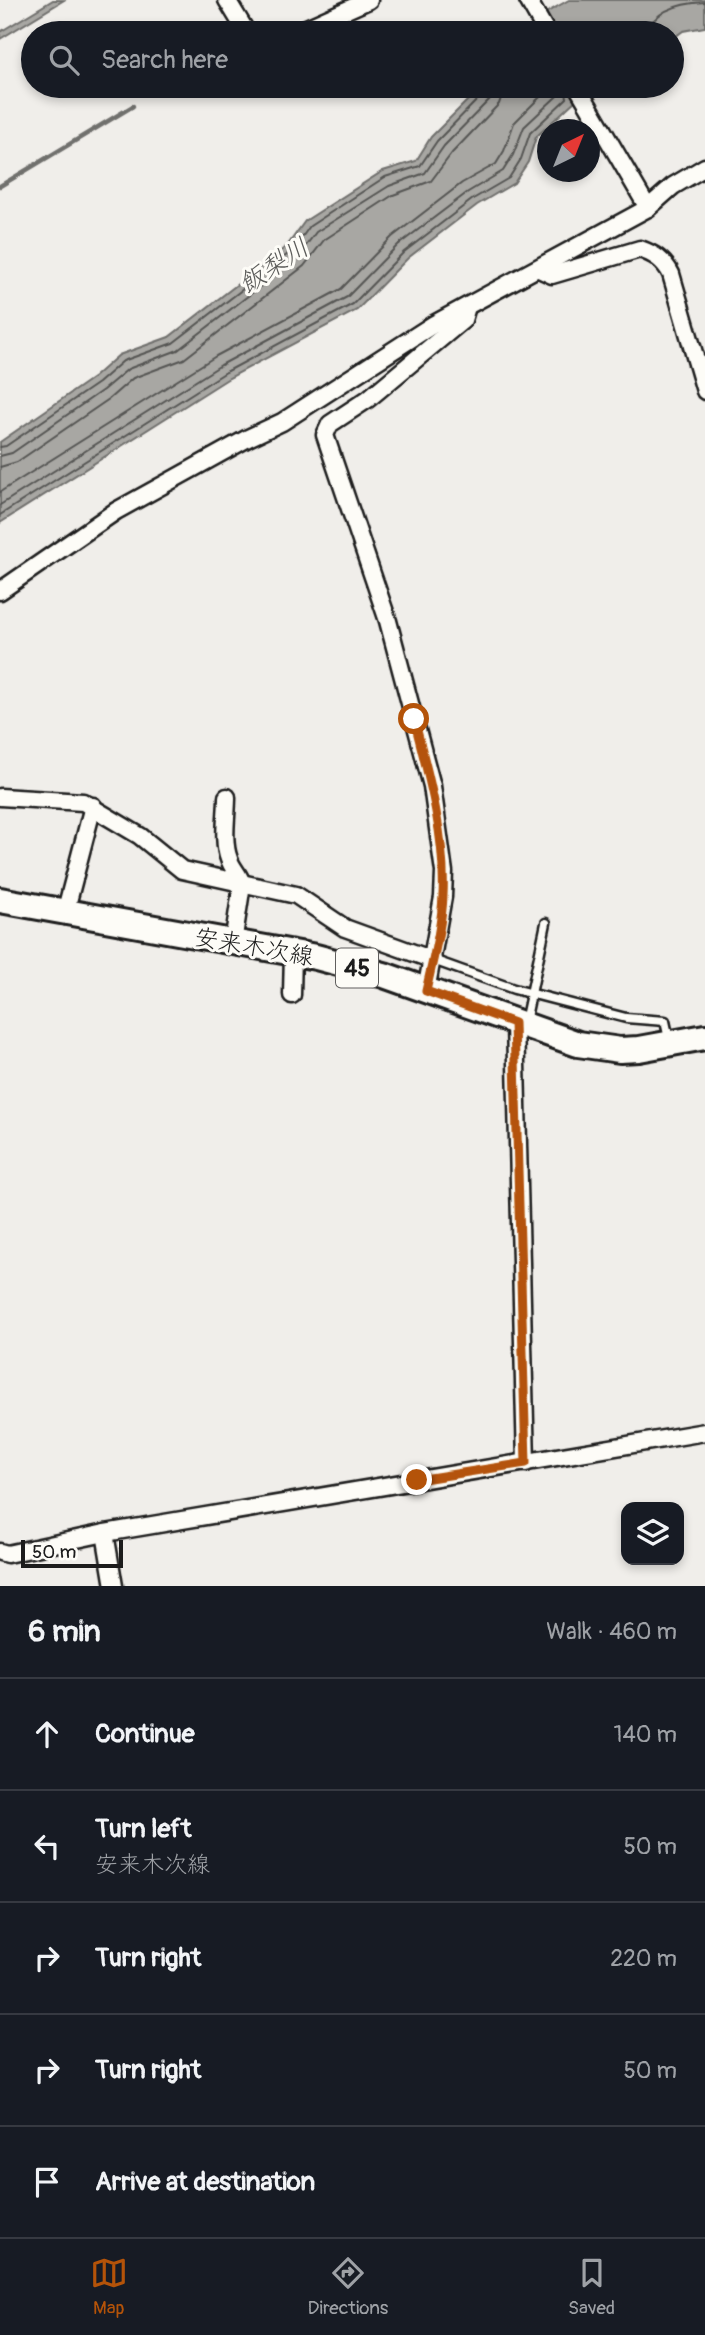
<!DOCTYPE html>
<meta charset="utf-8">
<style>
:root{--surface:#171b24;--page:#20242c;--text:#f1f3f6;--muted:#9ea1a6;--line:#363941;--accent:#b45309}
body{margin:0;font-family:Pangolin,"Klee One",sans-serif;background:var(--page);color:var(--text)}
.controls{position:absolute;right:21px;bottom:21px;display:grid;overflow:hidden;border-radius:14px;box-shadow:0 4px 10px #0003}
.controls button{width:63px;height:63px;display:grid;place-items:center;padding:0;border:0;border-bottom:2px solid var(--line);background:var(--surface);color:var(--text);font:35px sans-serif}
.compass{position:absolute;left:537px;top:119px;width:63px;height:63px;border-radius:50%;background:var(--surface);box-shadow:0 4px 10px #0003;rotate:43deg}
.scale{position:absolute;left:21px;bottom:18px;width:102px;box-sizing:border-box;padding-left:7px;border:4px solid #1c1c1c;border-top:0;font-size:19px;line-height:24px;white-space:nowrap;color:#1c1c1c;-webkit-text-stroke:5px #fdfcf7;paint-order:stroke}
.stop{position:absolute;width:21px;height:21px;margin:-16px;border:5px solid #b45309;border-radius:50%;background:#fff}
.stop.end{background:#b45309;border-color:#fff;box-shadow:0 2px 7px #0008}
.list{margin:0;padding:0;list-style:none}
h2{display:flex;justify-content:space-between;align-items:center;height:91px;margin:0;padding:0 28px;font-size:30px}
h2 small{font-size:23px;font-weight:400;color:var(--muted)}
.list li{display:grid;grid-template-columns:46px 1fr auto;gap:21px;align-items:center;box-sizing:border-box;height:112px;padding:0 28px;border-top:2px solid var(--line)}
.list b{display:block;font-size:26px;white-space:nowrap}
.list p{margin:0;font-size:23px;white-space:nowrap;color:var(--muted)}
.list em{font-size:23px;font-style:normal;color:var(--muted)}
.icon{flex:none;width:38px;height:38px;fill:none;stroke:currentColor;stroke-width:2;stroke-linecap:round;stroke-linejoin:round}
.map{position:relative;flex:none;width:705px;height:1586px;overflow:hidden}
.search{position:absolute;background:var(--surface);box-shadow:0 4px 10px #0003;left:21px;right:21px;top:21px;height:77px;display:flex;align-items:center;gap:18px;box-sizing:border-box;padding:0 24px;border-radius:38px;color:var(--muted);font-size:26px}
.sheet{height:651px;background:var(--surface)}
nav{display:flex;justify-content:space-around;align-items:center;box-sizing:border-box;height:98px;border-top:2px solid var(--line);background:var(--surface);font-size:19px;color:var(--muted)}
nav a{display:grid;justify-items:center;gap:4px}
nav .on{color:var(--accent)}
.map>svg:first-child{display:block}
.water{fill:#a8a7a3;stroke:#706f6d;stroke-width:2}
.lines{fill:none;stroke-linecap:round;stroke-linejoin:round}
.shore{stroke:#545452;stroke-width:2}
.stream{stroke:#706f6d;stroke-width:4.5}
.service-casing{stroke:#1c1c1c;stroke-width:13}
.minor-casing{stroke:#1c1c1c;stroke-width:21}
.primary-casing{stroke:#1c1c1c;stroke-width:30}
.service{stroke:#fdfcf7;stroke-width:8}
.minor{stroke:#fdfcf7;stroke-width:16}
.primary{stroke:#fdfcf7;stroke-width:24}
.route{stroke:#b45309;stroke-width:9}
.labels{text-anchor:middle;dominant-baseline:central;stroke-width:6;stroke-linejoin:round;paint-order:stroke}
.shield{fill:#fdfcf7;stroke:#605f5e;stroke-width:2}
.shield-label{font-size:23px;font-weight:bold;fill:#1c1c1c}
.street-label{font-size:24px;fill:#1c1c1c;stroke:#fdfcf7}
.water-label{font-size:26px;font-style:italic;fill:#5b5b59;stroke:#fdfcf7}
</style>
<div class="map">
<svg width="705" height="1586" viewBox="0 0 705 1586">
<rect width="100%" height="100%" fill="#f0eeea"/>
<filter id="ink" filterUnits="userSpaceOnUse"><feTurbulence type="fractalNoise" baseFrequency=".0143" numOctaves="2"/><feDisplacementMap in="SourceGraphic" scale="14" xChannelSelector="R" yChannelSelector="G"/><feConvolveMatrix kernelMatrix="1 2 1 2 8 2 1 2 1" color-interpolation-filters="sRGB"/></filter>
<g filter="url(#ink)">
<g class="water">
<polygon points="53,0 64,0 0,39 0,32"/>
<polygon points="569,0 705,0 705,27 683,31 672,39 672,33 553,33 542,15"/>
<polygon points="482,86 571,86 578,98 536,137 528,162 514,183 477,205 408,258 357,310 229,378 0,523 0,442 94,377 119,355 169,337 287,246 305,221 383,171 416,161 431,137"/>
</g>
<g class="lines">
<g class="shore">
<path d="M646 33C655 9 682 3 705 2"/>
<polyline points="0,447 6,446 98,383 123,361 173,343 292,251 310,226 385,177 420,166 437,141 484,93 485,86"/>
<polyline points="0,456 12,453 103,390 128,369 178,350 297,258 316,232 389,186 425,173 444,146 491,98 494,86"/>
<polyline points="0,467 17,462 109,399 133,378 184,359 304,266 324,240 393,195 431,181 452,153 499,104 505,86"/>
<polyline points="0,492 216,356 341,289 392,237 462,183 496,164 504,151 514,123 545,92 546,86"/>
<polyline points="0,505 221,365 347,297 398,245 468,192 503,171 513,155 524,127 557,96 556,86"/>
<polyline points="0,515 226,372 353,304 404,252 473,199 509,178 521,159 530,133 567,98 565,86"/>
</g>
<polyline class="stream" points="0,186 133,106"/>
<g class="service-casing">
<g id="service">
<polyline points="433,960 514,989 626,1018 665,1021 669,1039"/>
<polyline points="525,1022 546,923"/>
</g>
</g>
<g class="minor-casing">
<g id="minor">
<polyline points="227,0 247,33"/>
<polyline points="528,0 547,33"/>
<polyline points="295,33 369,0"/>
<polyline points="577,86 648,208"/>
<path d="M539 269 552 275 640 249C654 254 664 260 671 274L705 391"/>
<polyline points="0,591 116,511 248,438 282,422 434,324 648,208 673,186 705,167"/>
<polyline points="0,797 83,802 140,836 182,870 296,895 345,928 433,960"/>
<path d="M227 797C227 816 222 841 229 859 232 869 239 873 242 884L233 943"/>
<polyline points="65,913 93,806"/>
<polyline points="426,991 443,897 444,872 432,786 388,621 325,435 330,424 368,399 463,320 466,310"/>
<polyline points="292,995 293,953"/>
<polyline points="515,1023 526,1463"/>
<polyline points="105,1533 114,1586"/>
<polyline points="0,1552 7,1554 105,1533 705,1432"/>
</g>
</g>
<g class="primary-casing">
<polyline id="primary" points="0,900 316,957 384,975 578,1044 620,1050 639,1049 705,1037"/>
</g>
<use href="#service" class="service"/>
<use href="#minor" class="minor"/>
<use href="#primary" class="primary"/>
</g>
</g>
<g class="lines" filter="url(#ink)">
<path class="route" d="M414 719C428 773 446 838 443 895 442 926 433 959 426 991L514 1023 526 1463 417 1480"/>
</g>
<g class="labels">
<rect class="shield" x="336" y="948.5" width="42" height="39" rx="5"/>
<g class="shield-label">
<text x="357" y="968">45</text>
</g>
<g class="street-label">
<text transform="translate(254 947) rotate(10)">安来木次線</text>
</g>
<g class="water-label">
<text transform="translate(274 266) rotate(-33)">飯梨川</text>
</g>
</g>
</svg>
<div class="controls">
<button><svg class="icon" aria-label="layers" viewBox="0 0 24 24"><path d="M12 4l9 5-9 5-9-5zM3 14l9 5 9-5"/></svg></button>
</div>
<svg class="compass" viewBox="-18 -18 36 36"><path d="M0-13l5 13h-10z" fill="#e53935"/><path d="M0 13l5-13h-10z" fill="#9ea1a6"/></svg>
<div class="scale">50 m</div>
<div class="stop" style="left:414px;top:719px"></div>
<div class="stop end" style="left:417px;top:1480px"></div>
<div class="search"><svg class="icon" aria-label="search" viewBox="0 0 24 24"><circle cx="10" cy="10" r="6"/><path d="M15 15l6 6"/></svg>Search here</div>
</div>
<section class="sheet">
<h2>6 min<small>Walk · 460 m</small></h2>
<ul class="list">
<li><svg class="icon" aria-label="ahead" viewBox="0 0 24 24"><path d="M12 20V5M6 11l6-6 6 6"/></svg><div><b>Continue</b></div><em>140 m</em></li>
<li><svg class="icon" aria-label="left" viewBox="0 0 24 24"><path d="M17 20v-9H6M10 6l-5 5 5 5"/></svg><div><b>Turn left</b><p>安来木次線</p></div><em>50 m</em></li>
<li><svg class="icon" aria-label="right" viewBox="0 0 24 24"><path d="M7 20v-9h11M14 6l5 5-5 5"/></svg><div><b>Turn right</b></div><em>220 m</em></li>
<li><svg class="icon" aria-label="right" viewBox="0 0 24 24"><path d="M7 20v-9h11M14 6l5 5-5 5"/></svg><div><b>Turn right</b></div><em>50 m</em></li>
<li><svg class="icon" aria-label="arrive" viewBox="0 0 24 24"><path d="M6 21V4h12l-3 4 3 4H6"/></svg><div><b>Arrive at destination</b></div></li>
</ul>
</section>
<nav>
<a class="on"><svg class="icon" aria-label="map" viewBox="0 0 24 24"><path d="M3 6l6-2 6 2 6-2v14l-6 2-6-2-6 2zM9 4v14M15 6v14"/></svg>Map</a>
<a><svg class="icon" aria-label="directions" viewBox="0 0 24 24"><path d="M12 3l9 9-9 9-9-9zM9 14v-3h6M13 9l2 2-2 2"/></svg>Directions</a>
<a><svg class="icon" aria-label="saved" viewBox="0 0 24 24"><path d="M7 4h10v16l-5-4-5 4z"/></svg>Saved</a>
</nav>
